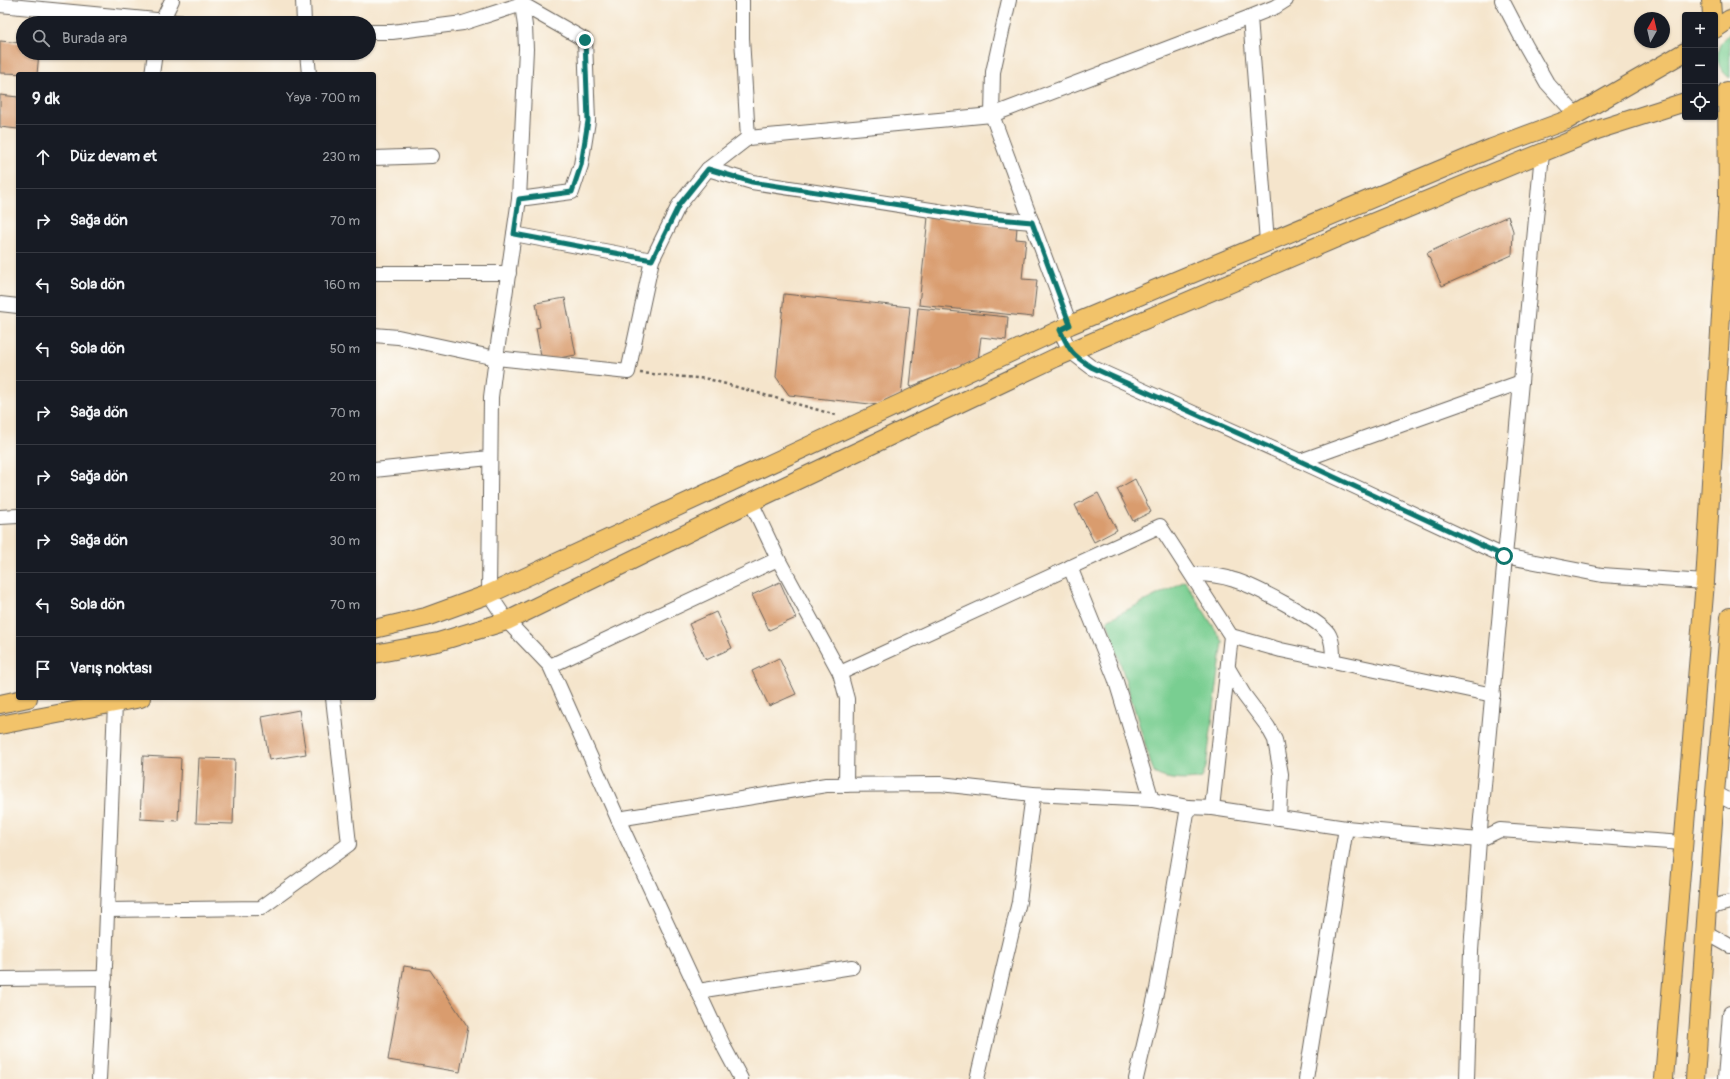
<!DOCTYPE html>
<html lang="tr">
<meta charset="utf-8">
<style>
:root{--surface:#171b24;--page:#242831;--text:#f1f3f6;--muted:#9ea1a6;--line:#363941}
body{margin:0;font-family:Pangolin,sans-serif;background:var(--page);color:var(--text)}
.controls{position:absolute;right:12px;top:12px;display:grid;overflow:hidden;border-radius:4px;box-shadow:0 1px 3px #0004}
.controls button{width:36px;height:36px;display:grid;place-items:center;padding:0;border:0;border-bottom:1px solid var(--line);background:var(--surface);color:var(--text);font:20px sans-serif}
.compass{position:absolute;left:1634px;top:12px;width:36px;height:36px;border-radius:50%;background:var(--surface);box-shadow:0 1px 3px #0004;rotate:8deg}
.stop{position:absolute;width:12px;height:12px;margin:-9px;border:3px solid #0f766e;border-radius:50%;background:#fff}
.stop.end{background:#0f766e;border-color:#fff;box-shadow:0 1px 4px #0008}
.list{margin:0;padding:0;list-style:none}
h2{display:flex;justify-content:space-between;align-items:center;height:52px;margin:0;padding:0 16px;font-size:17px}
h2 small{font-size:13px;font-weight:400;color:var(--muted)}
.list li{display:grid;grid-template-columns:26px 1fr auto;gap:12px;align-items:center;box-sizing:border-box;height:64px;padding:0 16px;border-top:1px solid var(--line)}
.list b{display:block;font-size:15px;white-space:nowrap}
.list em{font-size:13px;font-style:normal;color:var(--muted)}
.icon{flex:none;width:22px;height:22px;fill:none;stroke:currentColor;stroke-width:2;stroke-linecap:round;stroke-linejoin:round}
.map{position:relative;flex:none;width:1730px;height:1079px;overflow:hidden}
.search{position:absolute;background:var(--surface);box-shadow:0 1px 3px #0004;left:16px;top:16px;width:360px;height:44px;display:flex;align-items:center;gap:10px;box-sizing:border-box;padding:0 14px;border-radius:22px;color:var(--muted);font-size:15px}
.panel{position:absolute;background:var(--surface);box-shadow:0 1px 3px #0004;left:16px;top:72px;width:360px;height:628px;border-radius:4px}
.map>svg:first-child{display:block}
.green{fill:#79ce91;stroke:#4a7556}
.building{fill:#d99c6e}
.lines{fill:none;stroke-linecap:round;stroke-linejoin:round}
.minor-casing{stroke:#68625a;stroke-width:16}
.major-casing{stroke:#68625a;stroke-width:20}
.path{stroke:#68625a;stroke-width:2.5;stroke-dasharray:3 3;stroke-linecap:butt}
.minor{stroke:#fff;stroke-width:14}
.major{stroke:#f2c36a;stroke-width:18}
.route{stroke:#0f766e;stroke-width:5}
</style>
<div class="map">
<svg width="1730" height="1079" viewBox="0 0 1730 1079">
<rect width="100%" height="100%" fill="#fdfcf7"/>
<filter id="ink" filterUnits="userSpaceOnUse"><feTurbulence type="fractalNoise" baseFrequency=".025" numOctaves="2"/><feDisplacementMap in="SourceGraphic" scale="8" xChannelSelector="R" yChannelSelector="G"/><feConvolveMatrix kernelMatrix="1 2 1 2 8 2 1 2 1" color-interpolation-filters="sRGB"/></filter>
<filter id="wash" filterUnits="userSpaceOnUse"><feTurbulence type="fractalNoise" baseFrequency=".012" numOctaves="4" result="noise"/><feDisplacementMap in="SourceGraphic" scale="16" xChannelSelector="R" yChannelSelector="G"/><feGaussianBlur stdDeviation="0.9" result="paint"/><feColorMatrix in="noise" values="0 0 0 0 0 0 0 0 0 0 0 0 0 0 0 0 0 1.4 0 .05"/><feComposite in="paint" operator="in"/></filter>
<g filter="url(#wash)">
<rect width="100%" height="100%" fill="#f5e5cc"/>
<g class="green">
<path d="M1730 33V78C1713 67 1714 44 1730 33Z"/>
<path d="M1185 581 1223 642 1206 767 1202 778C1188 781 1167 781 1154 773L1107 620Z"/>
</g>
<g id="blocks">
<g class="building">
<polygon points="0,41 23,43 23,53 39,53 37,74 0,73"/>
<polygon points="0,95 18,97 18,129 0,127"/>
<polygon points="1508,216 1513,231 1512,255 1442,286 1427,253"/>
<polygon points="928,217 1017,227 1016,239 1026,240 1022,279 1037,280 1033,317 919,305"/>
<polygon points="784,294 910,307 901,395 879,405 789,395 776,377"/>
<polygon points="565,298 576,355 542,361 536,328 540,327 536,303"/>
<polygon points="918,308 1008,317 1006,340 981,337 978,360 910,387"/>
<polygon points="1135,479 1151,512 1133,521 1117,489"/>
<polygon points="1098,493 1117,530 1094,542 1075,505"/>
<polygon points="780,582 796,618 769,630 752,595"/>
<polygon points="716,612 732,648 706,660 689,624"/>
<polygon points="779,658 796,694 769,706 752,671"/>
<polygon points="299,710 306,754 269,760 262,717"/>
<polygon points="143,756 181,758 178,821 140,819"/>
<polygon points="199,758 235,759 233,824 196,823"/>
<polygon points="404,966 430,970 468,1027 460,1072 388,1060"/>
</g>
</g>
</g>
<g filter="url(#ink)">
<use href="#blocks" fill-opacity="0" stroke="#68625a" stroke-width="1"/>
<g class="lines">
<g class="minor-casing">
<g id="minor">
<polyline points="303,0 304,23"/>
<polyline points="742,0 742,38 748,138"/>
<polyline points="1009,0 993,72 992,115 1070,325"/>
<polyline points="1502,0 1526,46 1547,83 1576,115"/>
<polyline points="522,4 525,26 526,49 519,199 496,358 628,372 652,260 679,205 708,169 748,138 992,115 1250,17 1275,7 1286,0"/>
<polyline points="0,5 187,23"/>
<polyline points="1250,17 1267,242"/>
<polyline points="161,23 172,0"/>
<polyline points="369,32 392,32 463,23 522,4 522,0"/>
<polyline points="307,53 309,74"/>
<polyline points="152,74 155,53"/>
<polyline points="374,158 432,156"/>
<polyline points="708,169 752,182 976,217 1032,222"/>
<polyline points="519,199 572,192 581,165 588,121 585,40 522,4"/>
<polyline points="514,234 652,260"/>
<polyline points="374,273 509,273"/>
<polyline points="0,304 18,306"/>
<polyline points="1060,330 1070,351 1091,367 1300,461 1504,556 1602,575 1705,582"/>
<polyline points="374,335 398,337 496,358 491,397 489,594 507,621 550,666 618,819 725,1049 741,1079"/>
<polyline points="1300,461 1521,382"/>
<polyline points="374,470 489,458"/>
<polyline points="751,502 778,559 840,673 847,699 846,785"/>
<polyline points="0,517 18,516"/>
<polyline points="1070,567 1115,678 1152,800"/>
<path d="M1192 574C1206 574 1220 575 1234 580 1252 585 1318 619 1328 633 1333 641 1333 651 1333 660"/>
<polyline points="1231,636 1281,650 1493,695"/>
<polyline points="550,666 778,559"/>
<polyline points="1228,668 1244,695 1268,727 1275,740 1281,774 1279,818"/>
<polyline points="840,673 1160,526 1231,636 1212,808"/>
<polyline points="1715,793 1730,801"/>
<polyline points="618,819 826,785 940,784 1033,794 1152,800 1188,807 1212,808 1346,828 1479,840 1500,830 1683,843"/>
<polyline points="1707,908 1730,902"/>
<polyline points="107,910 261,908 349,844 333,698"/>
<polyline points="1705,932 1730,946"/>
<polyline points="0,979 105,978"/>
<polyline points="698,991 852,967"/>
<polyline points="99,1079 105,966 115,703"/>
<polyline points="977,1079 1019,902 1033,794"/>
<polyline points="1136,1079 1157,989 1188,807"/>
<polyline points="1306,1079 1346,828"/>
<polyline points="1467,1079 1471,951 1479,840 1542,153"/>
<polyline points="1725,1079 1730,1013"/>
</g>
</g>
<g class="major-casing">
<g id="major">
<polyline points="1711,0 1712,15"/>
<polyline points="1715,29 1730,19"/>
<polyline points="374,629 426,617 489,594 1070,325 1492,148 1567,120 1685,52"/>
<polyline points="374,654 438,642 507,621 751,502 1055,358 1367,225 1597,130 1685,102"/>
<polyline points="0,704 28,698"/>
<polyline points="0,725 141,698"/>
<polyline points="1664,1079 1705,582 1728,199 1727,91"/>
<polyline points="1695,1079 1715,793 1730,617"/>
</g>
</g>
<polyline class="path" points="640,373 708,379 836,415"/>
<use href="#minor" class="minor"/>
<use href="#major" class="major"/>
</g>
</g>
<g class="lines" filter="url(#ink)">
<path class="route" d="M585 40 588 121 581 165 572 192 519 199 514 234 652 260 679 205 708 169 752 182 976 217 1032 222 1070 325 1060 330C1070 351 1071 354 1091 367L1300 461 1504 556"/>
</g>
</svg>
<div class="controls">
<button>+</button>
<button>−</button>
<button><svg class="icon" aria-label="locate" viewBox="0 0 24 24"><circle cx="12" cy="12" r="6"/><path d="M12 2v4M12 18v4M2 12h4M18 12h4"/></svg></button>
</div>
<svg class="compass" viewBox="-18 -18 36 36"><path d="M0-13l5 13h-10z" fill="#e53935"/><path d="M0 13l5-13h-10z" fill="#9ea1a6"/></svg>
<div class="stop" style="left:1504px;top:556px"></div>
<div class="stop end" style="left:585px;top:40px"></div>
<div class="search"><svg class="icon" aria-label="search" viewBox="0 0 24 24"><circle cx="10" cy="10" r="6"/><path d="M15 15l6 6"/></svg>Burada ara</div>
<section class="panel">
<h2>9 dk<small>Yaya · 700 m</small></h2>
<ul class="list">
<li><svg class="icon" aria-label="ahead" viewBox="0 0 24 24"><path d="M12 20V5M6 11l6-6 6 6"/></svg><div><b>Düz devam et</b></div><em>230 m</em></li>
<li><svg class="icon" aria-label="right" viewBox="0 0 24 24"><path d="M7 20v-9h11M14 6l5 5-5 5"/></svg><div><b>Sağa dön</b></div><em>70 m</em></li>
<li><svg class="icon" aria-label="left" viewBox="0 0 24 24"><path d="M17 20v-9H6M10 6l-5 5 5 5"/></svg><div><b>Sola dön</b></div><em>160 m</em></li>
<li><svg class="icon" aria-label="left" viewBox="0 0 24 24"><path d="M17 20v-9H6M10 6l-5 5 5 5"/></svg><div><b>Sola dön</b></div><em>50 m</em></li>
<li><svg class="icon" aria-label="right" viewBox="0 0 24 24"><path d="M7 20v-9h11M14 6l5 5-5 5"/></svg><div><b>Sağa dön</b></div><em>70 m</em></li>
<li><svg class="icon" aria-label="right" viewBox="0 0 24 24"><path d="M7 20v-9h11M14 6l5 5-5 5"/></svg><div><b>Sağa dön</b></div><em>20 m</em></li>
<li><svg class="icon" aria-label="right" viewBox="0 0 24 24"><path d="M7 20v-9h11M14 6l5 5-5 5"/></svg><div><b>Sağa dön</b></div><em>30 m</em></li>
<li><svg class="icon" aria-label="left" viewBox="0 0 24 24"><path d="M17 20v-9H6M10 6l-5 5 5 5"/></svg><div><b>Sola dön</b></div><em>70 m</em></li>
<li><svg class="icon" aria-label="arrive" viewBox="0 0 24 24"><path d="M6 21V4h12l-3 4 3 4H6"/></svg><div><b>Varış noktası</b></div></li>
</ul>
</section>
</div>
